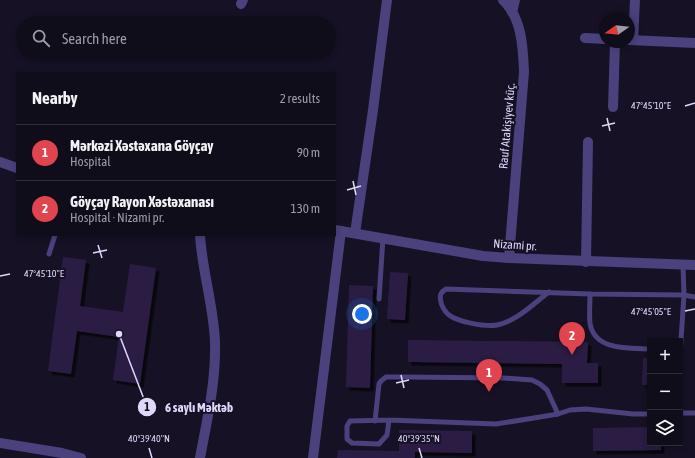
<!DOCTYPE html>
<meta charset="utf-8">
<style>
:root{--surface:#100d1b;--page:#1e1b28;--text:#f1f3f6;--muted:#9c9ca3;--line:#302d3a;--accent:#2563eb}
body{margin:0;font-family:"Asap Condensed",sans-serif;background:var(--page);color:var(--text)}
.controls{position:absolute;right:12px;bottom:12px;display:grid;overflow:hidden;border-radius:0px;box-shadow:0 2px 6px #0003}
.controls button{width:36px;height:36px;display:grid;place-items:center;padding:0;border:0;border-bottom:1px solid var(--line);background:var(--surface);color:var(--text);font:20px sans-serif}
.compass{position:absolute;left:599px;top:12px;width:36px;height:36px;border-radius:50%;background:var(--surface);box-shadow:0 2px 6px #0003;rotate:256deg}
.you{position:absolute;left:362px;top:314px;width:14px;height:14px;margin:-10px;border:3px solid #fff;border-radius:50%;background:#1a73e8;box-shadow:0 0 0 6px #1a73e833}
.badge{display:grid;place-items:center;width:26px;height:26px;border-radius:50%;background:var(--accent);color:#fff;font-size:13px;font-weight:700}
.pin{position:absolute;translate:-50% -33px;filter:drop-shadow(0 1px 2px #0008)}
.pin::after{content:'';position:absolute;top:21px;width:14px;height:12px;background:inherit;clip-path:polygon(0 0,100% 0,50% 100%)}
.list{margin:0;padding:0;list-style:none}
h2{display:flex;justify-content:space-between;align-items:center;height:52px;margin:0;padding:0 16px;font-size:17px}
h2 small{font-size:13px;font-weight:400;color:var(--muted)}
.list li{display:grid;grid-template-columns:26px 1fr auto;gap:12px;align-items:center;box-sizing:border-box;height:56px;padding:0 16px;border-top:1px solid var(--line)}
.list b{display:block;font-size:15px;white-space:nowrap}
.list p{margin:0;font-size:13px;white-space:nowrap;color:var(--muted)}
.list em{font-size:13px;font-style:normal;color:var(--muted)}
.icon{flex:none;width:22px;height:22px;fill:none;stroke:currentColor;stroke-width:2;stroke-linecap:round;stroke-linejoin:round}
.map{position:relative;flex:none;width:695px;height:458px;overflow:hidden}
.search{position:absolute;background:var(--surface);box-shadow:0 2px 6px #0003;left:16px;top:16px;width:320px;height:44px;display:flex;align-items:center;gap:10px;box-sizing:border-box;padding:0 14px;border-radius:22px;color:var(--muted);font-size:15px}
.panel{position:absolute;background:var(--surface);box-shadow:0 2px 6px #0003;left:16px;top:72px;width:320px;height:164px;border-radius:0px}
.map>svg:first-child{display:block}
.building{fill:#2a1f42;filter:url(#shadow)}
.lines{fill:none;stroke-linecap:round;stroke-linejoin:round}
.service{stroke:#4a417d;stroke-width:5}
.minor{stroke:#4a417d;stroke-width:10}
.tertiary{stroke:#4a417d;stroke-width:10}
.ticks{fill:none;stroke:#dfd8fb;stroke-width:1.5}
.labels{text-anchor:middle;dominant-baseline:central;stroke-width:4;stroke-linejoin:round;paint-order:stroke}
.street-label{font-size:12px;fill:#dfd8fb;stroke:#161124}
.ticks-label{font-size:10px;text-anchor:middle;fill:#dfd8fb;stroke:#161124;stroke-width:4;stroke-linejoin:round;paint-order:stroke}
.leader{fill:none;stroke:#dfd8fb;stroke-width:1.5}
.callout-dot{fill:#dfd8fb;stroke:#161124;stroke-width:1.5}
.mark-label{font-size:12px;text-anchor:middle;font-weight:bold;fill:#111}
.callout-label{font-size:13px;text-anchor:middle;font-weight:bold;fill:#dfd8fb;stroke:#161124;stroke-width:4;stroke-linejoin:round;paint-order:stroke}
</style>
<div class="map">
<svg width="695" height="458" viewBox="0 0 695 458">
<defs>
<filter id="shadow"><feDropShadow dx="3.5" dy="3.5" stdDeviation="0" flood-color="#0009"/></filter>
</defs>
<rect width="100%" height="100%" fill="#161124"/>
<g class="building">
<polygon points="63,257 86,260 80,306 123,312 130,264 156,268 140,384 113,380 119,337 77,331 71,374 48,371"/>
<polygon points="390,272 408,273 405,320 387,319"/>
<polygon points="349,285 373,286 370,388 346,387"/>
<polygon points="408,340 588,342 587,363 598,363 598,383 562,383 562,364 408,362"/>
<polygon points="643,358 650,358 650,385 642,385"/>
<polygon points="650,427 650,443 661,443 661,450 593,451 593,428"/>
<polygon points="399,430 472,431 472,453 415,452 415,458 337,458 338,450 399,451"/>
</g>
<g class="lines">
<g class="service">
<polyline points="49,254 55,235"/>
<path d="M549 292C533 304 517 321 497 325 485 327 458 322 449 315 445 312 441 305 441 302 439 295 441 292 446 289L590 294 684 295 695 297"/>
<path d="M590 294C590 304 589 313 590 323 594 351 629 348 650 349"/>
<polyline points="379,299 383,238"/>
<polyline points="680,355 684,295 683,265"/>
<polyline points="680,413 695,413"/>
<polyline points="389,420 387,435 379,444 352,443 347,439 347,426 350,421 389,420 496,424 534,418 558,414 570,410 586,409 633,414 650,414"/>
<polyline points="375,421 379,384 381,381 386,377 405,377 504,378 532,380 540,384 547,390 558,414"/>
</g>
<g class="minor">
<path d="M503 0C522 18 523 47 524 72L509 258"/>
<polyline points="241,4 243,0"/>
<polyline points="512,12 515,0"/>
<polyline points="585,38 605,39"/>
<polyline points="629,40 695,43"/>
<polyline points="633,40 635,0"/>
<polyline points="613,107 615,42"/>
<polyline points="355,233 373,110 387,0"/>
<path d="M200 235C202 271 214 307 215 343 216 382 207 420 200 458"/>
<polyline points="586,262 588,142"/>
<polyline points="0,443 62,453 81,458"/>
<polyline points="313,458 341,231"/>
</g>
<g class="tertiary">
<polyline points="0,162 17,168"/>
<polyline points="335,230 483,256 509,258 695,265"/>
</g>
</g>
<path class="ticks" d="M685 106 695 103M607 118 610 131M602 126 615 123M353 181 356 195M347 190 361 186M98 245 102 258M93 253 107 250M0 276 10 274M685 311 695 309M401 375 404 388M396 383 409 380M149 448 152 458M419 448 422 458"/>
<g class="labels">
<g class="street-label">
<text transform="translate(507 126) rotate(-85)">Rauf Atakişiyev küç.</text>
<text transform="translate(515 245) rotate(4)">Nizami pr.</text>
</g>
</g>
<g class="ticks-label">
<text x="651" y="109">47°45'10"E</text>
<text x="44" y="277">47°45'10"E</text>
<text x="651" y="315">47°45'05"E</text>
<text x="149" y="442">40°39'40"N</text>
<text x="419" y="442">40°39'35"N</text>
</g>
<path class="leader" d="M119 334L147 407"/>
<g class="callout-dot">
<circle cx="119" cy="334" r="4"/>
<circle cx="147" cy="407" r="10"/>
</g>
<g class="mark-label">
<text x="147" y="411">1</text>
</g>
<g class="callout-label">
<text x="199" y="412">6 saylı Məktəb</text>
</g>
</svg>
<div class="controls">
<button>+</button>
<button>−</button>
<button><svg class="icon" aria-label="layers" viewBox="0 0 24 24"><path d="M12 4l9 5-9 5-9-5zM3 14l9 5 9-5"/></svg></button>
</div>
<svg class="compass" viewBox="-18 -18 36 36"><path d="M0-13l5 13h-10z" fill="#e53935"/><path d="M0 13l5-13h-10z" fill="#9c9ca3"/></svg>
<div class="you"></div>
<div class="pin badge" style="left:489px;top:392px;background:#e0444e">1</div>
<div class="pin badge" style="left:572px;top:355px;background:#e0444e">2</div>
<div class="search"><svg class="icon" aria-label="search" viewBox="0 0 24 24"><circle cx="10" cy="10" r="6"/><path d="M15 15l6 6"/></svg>Search here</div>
<section class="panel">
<h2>Nearby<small>2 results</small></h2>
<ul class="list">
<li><span class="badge" style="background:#e0444e">1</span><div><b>Mərkəzi Xəstəxana Göyçay</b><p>Hospital</p></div><em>90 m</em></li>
<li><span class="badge" style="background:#e0444e">2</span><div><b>Göyçay Rayon Xəstəxanası</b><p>Hospital · Nizami pr.</p></div><em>130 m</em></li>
</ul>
</section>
</div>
